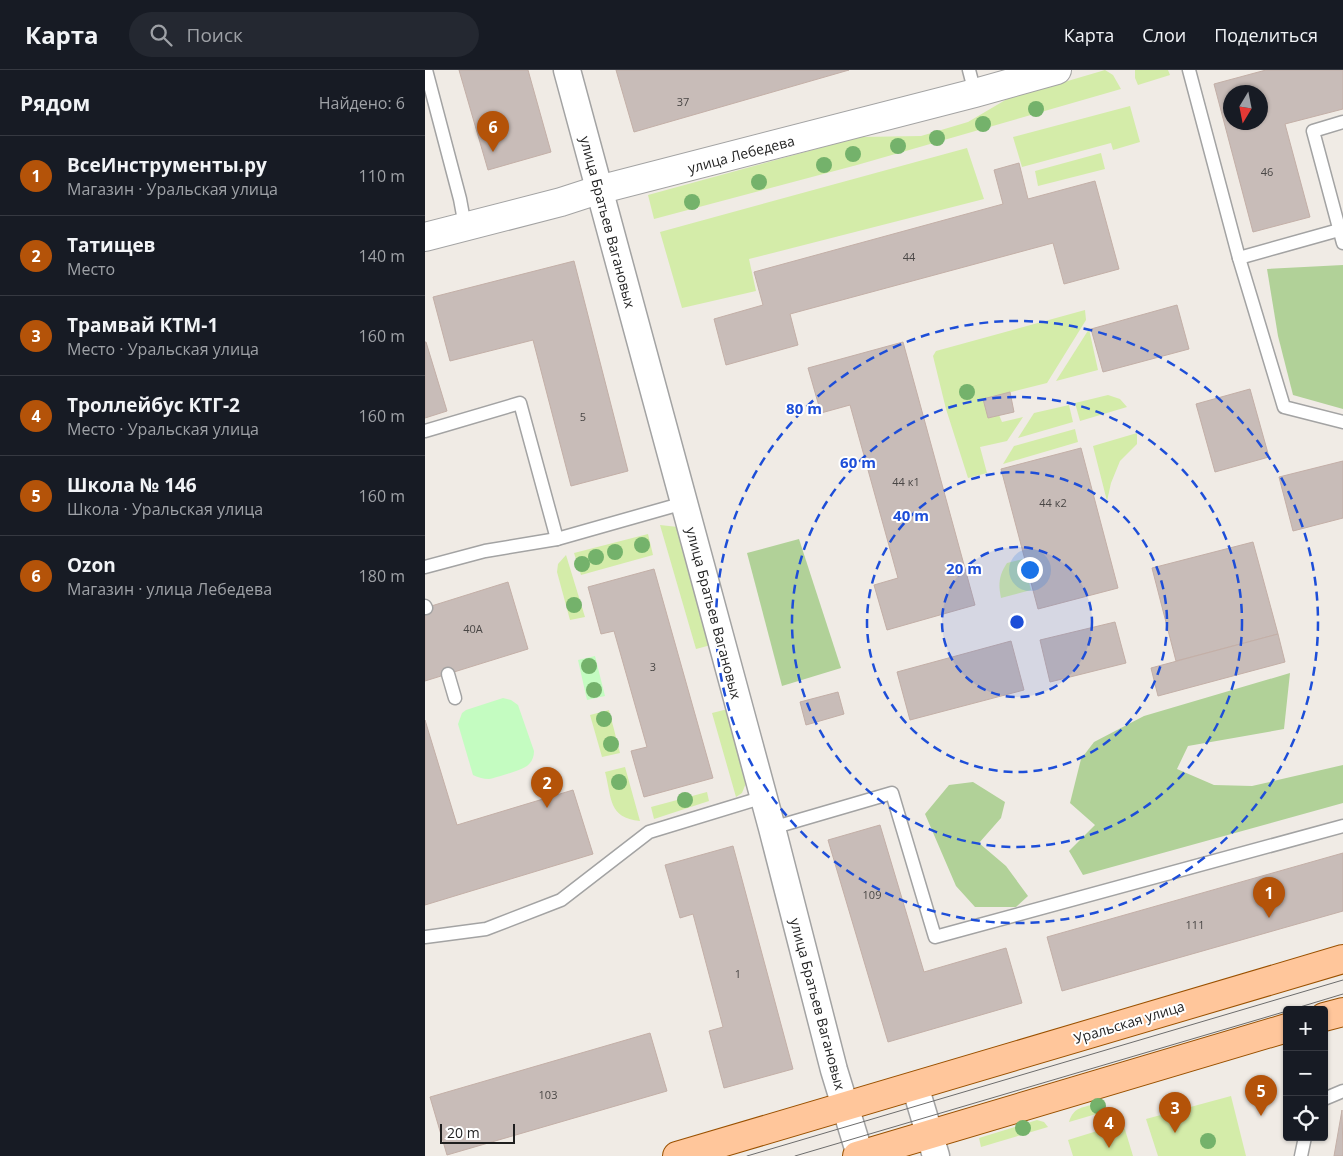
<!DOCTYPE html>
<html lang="ru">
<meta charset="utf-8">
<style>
:root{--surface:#171b24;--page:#242831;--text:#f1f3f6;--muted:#9ea1a6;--line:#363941;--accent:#b45309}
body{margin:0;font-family:"Open Sans",sans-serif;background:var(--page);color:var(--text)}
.controls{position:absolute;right:15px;bottom:15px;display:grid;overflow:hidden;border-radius:5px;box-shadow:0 1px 4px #0004}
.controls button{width:45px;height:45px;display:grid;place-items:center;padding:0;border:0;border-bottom:1px solid var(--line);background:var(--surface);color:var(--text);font:25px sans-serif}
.compass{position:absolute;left:798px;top:15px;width:45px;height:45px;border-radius:50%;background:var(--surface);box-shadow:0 1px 4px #0004;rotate:190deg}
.scale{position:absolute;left:15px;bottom:12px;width:75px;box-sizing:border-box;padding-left:5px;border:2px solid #1f1f1f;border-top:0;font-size:14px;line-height:18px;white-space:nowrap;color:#1f1f1f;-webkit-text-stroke:4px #fff;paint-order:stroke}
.you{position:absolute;left:604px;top:499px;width:18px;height:18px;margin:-12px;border:4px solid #fff;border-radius:50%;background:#1a73e8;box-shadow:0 0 0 8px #1a73e833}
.badge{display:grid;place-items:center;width:32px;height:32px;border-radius:50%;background:var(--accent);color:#fff;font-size:16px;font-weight:700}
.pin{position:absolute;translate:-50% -41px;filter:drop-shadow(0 1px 2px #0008)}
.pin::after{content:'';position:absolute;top:26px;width:18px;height:15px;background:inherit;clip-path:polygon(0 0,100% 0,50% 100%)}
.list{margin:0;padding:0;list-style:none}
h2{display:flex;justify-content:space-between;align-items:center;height:65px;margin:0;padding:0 20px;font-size:21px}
h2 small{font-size:16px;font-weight:400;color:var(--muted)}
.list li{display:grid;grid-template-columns:32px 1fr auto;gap:15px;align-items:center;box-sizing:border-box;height:80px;padding:0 20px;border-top:1px solid var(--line)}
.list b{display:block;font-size:19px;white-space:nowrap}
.list p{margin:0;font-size:16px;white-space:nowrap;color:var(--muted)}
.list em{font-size:16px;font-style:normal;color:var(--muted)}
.icon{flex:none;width:28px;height:28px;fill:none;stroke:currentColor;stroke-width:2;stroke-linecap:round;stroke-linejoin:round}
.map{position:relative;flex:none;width:918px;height:1086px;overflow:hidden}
header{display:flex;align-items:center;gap:30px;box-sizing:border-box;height:70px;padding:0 25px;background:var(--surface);border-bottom:1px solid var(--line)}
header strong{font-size:24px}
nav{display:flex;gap:28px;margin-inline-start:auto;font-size:18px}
.search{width:350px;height:45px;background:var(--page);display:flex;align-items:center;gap:12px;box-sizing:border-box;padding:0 18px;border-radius:28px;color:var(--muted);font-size:19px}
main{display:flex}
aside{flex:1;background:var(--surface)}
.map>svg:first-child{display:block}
.grass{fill:#d4eca9}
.forest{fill:#b1d198}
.park{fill:#c4fcc1}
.building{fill:#c8bcb8;stroke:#c3afa7;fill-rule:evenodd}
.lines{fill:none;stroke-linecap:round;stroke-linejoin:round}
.service-casing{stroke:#a3a3a3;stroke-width:15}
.minor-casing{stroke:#a3a3a3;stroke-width:29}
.tertiary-casing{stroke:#a3a3a3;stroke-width:30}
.primary-casing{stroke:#9a5100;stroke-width:30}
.service{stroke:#fff;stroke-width:12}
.minor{stroke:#fff;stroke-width:26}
.tertiary{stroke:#fff;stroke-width:28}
.primary{stroke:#ffc69b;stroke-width:28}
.tram{stroke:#6d6d6d;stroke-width:1}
.tree{fill:#74b26b}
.ring{fill:none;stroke:#1d4ed8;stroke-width:2.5;stroke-dasharray:9 6}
.labels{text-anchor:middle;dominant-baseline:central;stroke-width:4;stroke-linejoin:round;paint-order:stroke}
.number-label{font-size:11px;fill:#494645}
.street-label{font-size:14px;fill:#1f1f1f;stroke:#fff}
.centre{fill:#1d4ed8;stroke:#fff;stroke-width:2.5}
.ring-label{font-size:15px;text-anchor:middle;font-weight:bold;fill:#1d4ed8;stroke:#fff;stroke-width:4;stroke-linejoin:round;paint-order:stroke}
</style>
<header>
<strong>Карта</strong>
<div class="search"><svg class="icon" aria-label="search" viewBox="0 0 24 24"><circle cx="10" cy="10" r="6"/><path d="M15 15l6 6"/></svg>Поиск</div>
<nav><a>Карта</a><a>Слои</a><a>Поделиться</a></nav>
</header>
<main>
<aside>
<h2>Рядом<small>Найдено: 6</small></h2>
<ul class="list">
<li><span class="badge">1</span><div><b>ВсеИнструменты.ру</b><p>Магазин · Уральская улица</p></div><em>110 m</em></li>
<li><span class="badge">2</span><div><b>Татищев</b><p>Место</p></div><em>140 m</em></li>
<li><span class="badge">3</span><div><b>Трамвай КТМ-1</b><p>Место · Уральская улица</p></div><em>160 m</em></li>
<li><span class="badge">4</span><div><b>Троллейбус КТГ-2</b><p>Место · Уральская улица</p></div><em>160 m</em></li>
<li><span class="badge">5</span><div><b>Школа № 146</b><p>Школа · Уральская улица</p></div><em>160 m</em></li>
<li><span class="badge">6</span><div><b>Ozon</b><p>Магазин · улица Лебедева</p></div><em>180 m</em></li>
</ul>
</aside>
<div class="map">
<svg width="918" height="1086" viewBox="0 0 918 1086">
<rect width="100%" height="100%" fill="#f0ebe5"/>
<g class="grass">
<polygon points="680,0 688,5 696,19 432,95 229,149 223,125 435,67 496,66 543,52 582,29"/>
<polygon points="710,0 743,0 745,5 713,15 710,8"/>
<polygon points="705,36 715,72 688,80 686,73 597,97 588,67"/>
<polygon points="542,78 559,129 324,189 331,221 257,238 235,162"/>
<polygon points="676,83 680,99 613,116 610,101"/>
<polygon points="660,240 661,250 622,313 559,329 563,348 574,345 577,352 598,347 582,371 555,377 562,403 543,408 521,339 508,286 511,281"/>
<polygon points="664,259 673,300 631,311"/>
<polygon points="683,325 695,329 702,337 655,351 650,333"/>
<polygon points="644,335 648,352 593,368 609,343"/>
<polygon points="650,359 653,372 578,394 589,376"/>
<polygon points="712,363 712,374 695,391 686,413 682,431 668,376"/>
<polygon points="235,455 253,457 286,575 271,579"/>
<polygon points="223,464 228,485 156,505 149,483"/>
<polygon points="141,485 160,547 145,550 132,502 133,494"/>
<path d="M598 489 606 520 576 528C573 514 574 505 582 493Z"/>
<polygon points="303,639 321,713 317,723 311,727 287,643"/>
<polygon points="184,640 195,683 177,687 165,645"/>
<path d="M200 697 215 751C183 748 187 728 180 702Z"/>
<polygon points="282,722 284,731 229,749 226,737"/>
<polygon points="806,1026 821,1086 733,1086 721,1049"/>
<path d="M670 1034 685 1040 644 1052C649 1037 656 1038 670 1034Z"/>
<polygon points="612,1050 619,1052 623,1057 556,1077 554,1068"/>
<polygon points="698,1053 708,1086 648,1086 643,1070"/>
</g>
<g class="forest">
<polygon points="918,195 918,339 868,325 853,266 842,199"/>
<polygon points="374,469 416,598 357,616 322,483"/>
<polygon points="865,603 859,659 763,676 752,699 789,715 827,716 918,695 918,733 658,805 644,781 670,755 645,733 656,689 669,672 719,646"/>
<polygon points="548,712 580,732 576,748 554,773 581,796 603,826 591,837 550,837 531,816 500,744 524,715"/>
</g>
<g class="park">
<polygon points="170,586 180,626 162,630 153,590"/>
<path d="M78 628 86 630 93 635 109 681C109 687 107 692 102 696 96 700 71 708 64 709 58 709 52 707 48 705L33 654 37 643 41 640Z"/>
</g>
<g class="building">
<polygon points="34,0 103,0 126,82 63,100"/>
<polygon points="191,0 424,0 209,62"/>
<path d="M841 0H918V39L860 54 885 147 828 162 789 14ZM806 22H836V52H806Z"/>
<polygon points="594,93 603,129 670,111 694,199 639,214 628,173 365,244 373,275 301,295 289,249 338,235 329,202 578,134 569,100"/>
<polygon points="149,191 203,401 146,416 108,270 25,291 8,227"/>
<polygon points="752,235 764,279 678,302 666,259"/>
<polygon points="0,272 1,272 22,341 0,348"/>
<polygon points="478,272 550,535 462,560 449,515 473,508 425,335 396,343 383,298"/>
<polygon points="825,319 844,387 790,402 771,334"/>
<polygon points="585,322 589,342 563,348 558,329"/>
<polygon points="656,378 693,518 613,539 576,399"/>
<polygon points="918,391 918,448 868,461 854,407"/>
<polygon points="828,472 853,564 751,591 727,498"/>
<polygon points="229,499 288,708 219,727 206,681 222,677 189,561 176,564 163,517"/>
<polygon points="83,512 103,579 0,611 0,538"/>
<polygon points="690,552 701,593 625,612 615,570"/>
<polygon points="853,564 860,592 733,626 726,598"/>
<polygon points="586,571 599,620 485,650 472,602"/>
<polygon points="413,622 419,644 381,655 375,632"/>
<polygon points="0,650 32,755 148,720 168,784 0,835"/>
<polygon points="455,755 499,902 581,878 597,933 463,972 403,770"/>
<polygon points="308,776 368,999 299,1018 284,961 298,957 268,844 255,848 240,795"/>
<polygon points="918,783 918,841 637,921 622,867"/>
<polygon points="225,963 242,1021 22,1085 5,1027"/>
<polygon points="917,1040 918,1086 909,1086"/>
</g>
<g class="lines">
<g class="service-casing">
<g id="service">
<polyline points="1,0 35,129 40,156"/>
<polyline points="544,0 550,23"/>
<polyline points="764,0 814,188 859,337 918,352"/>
<polyline points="918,52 888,61 918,173"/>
<polyline points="814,188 914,160"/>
<polyline points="0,361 95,333 132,469"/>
<polyline points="0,497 60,481 132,469 259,433"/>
<polyline points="0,536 1,538"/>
<polyline points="23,604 30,628"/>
<polyline points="347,758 467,723 510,867 918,756"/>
<polyline points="0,867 61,859 136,830 224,762 339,727"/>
<polyline points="899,1029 918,1021"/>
<polyline points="876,1086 880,1067"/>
</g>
</g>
<g class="minor-casing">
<g id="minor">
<polyline points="142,0 347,758 409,1000 435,1085"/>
<polyline points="490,1016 511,1086"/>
</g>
</g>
<g class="tertiary-casing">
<polyline id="tertiary" points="0,167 136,132 173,120 550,23 632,0"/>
</g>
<g class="primary-casing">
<g id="primary">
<polyline points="899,947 918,942"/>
<polyline points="252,1086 918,889"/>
<polyline points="432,1086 862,958"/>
</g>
</g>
<use href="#service" class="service"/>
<use href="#minor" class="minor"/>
<use href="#tertiary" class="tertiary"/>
<use href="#primary" class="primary"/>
<g class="tram">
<polyline points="865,940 918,924"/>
<polyline points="322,1086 918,910"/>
<polyline points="370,1086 862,941"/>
</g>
</g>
<g class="tree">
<circle cx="611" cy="39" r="8"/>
<circle cx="558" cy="54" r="8"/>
<circle cx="512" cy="68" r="8"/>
<circle cx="473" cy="76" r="8"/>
<circle cx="428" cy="84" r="8"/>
<circle cx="399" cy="95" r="8"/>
<circle cx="334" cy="112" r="8"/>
<circle cx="267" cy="132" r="8"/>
<circle cx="542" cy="322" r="8"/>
<circle cx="217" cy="475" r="8"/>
<circle cx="190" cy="482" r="8"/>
<circle cx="171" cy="487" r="8"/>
<circle cx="157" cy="494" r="8"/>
<circle cx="149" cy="535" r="8"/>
<circle cx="164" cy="596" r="8"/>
<circle cx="169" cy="620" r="8"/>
<circle cx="179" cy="649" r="8"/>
<circle cx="186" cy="674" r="8"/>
<circle cx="194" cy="712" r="8"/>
<circle cx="260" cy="730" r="8"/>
<circle cx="673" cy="1036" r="8"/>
<circle cx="598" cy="1058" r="8"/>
<circle cx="783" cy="1071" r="8"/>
</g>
<circle cx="592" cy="552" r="75" fill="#1d4ed8" fill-opacity=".12"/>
<g class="ring">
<circle cx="592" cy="552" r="75"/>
<circle cx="592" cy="552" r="150"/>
<circle cx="592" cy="552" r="225"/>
<circle cx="592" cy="552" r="301"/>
</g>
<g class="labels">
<g class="number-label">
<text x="258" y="31">37</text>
<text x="842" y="101">46</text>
<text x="484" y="186">44</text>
<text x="158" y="346">5</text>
<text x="481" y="411">44 к1</text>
<text x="628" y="432">44 к2</text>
<text x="48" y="558">40А</text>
<text x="228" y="596">3</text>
<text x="447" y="824">109</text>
<text x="770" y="854">111</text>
<text x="313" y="903">1</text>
<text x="123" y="1024">103</text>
</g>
<g class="street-label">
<text transform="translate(316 84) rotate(-15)">улица Лебедева</text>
<text transform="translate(183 152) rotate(75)">улица Братьев Вагановых</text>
<text transform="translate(289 543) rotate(75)">улица Братьев Вагановых</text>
<text transform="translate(393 934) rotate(75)">улица Братьев Вагановых</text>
<text transform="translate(704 952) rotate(-17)">Уральская улица</text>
</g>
</g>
<circle cx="592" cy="552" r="8" class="centre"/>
<g class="ring-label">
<text x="379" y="344">80 m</text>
<text x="433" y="398">60 m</text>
<text x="486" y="451">40 m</text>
<text x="539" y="504">20 m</text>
</g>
</svg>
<div class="controls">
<button>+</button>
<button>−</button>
<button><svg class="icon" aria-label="locate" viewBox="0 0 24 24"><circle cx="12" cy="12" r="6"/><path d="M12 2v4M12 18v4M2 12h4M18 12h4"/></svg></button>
</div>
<svg class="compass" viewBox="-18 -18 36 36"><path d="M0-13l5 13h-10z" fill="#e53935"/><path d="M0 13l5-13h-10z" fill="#9ea1a6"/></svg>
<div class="scale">20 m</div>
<div class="you"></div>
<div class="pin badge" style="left:844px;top:848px">1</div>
<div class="pin badge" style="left:122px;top:738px">2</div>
<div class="pin badge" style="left:750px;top:1063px">3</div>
<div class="pin badge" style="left:684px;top:1078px">4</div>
<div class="pin badge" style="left:836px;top:1046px">5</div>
<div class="pin badge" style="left:68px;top:82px">6</div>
</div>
</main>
